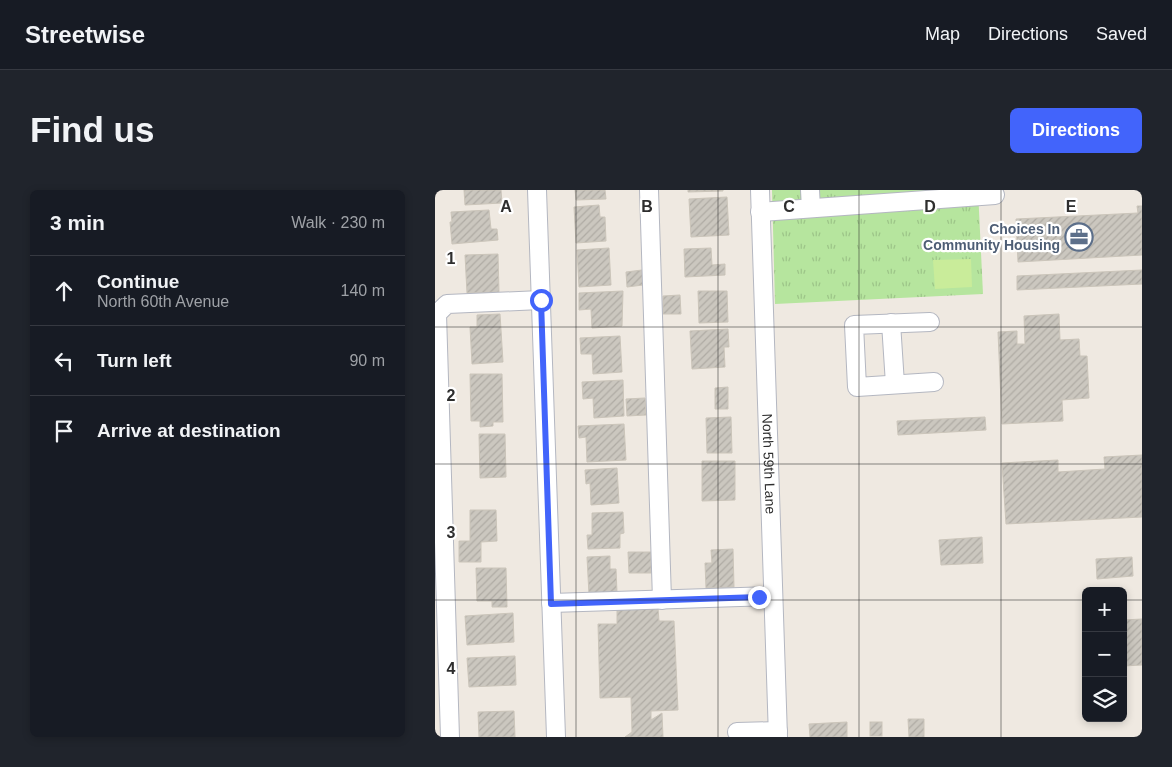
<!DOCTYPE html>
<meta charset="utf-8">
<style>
:root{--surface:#171b24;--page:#20242c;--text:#f1f3f6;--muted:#9ea1a6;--line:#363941;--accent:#4264fb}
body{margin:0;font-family:Helvetica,sans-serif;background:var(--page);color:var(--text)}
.controls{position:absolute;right:15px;bottom:15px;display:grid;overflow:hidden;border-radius:8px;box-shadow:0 2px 8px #0003}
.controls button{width:45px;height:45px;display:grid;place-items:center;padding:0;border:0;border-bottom:1px solid var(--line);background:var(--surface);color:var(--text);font:25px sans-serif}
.stop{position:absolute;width:15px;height:15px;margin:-11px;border:4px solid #4264fb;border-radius:50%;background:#fff}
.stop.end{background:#4264fb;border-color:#fff;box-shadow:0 1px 5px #0008}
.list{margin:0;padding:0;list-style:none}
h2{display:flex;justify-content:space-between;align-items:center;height:65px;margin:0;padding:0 20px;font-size:21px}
h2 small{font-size:16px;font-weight:400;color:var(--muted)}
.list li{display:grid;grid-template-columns:32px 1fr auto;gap:15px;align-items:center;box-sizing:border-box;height:70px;padding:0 20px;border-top:1px solid var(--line)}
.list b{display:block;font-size:19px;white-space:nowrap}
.list p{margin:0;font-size:16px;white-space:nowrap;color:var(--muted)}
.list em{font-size:16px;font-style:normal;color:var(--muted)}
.icon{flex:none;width:28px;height:28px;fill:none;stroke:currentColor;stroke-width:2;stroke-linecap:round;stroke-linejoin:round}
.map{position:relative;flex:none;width:707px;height:547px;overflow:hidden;border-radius:8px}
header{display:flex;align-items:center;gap:30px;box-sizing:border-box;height:70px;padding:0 25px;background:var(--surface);border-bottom:1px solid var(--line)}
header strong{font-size:24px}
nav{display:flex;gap:28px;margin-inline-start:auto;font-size:18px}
.intro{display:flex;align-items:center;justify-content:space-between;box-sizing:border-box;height:120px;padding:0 30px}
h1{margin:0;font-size:35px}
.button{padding:12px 22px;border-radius:8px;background:var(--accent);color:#fff;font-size:18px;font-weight:700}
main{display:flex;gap:30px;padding:0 30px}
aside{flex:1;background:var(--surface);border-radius:8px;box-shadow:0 2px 8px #0003}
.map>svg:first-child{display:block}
.park{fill:url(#park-tufts)}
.pitch{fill:#c9ec9a}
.building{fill:url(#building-hatch);stroke:#cbc5ba}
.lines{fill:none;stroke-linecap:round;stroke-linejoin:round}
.minor-casing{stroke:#b4b7c1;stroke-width:20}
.minor{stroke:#fff;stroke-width:18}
.route{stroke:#4264fb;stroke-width:6}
.grid{fill:none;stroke:#2e2e2e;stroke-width:1;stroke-opacity:0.55}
.labels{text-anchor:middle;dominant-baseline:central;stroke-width:4.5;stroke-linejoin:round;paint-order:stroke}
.service-label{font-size:14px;font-weight:bold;fill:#4e5e75;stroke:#fff;text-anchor:end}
.street-label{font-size:14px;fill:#2e2e2e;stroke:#fff}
.grid-label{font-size:16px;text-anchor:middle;font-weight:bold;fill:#2e2e2e;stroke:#fff;stroke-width:4.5;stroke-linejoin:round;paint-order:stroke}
</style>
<header>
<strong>Streetwise</strong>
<nav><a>Map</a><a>Directions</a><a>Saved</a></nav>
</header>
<div class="intro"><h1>Find us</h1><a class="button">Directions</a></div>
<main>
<aside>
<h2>3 min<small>Walk · 230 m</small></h2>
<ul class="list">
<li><svg class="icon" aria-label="ahead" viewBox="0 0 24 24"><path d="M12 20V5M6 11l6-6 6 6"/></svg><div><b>Continue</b><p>North 60th Avenue</p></div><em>140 m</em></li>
<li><svg class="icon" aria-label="left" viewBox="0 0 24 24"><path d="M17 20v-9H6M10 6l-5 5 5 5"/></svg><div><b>Turn left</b></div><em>90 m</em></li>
<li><svg class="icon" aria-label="arrive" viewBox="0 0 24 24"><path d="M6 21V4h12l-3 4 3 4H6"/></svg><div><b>Arrive at destination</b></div></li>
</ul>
</aside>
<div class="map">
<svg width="707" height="547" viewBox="0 0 707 547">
<defs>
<pattern id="park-tufts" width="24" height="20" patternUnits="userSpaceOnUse" patternTransform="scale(1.25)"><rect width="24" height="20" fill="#b6e59e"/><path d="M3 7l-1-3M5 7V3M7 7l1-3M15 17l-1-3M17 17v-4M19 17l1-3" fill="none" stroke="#9dc588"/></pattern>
<pattern id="building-hatch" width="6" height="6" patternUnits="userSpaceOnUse" patternTransform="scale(1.25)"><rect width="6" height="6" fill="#cbc7bf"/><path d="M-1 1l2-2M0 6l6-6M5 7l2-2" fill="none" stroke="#afaba4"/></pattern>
</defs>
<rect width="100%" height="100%" fill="#efe9e1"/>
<polygon class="park" points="337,0 543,0 548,104 340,114"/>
<polygon class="pitch" points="536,69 537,97 500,99 498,70"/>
<g class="building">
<polygon points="29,0 66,0 67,13 30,15"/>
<polygon points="140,0 170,0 171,9 141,10"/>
<polygon points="253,0 288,0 288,1 253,2"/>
<polygon points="292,7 294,45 256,47 254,9"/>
<polygon points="164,15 165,27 170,27 171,51 141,53 139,17"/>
<polygon points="702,16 707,16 707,65 583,72 581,29 703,23"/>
<polygon points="54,20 56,39 62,39 63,50 17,54 15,32 17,32 16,22"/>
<polygon points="174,58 176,95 144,97 142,60"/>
<polygon points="276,58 277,75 290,74 290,85 250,87 249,59"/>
<polygon points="63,64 64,102 32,103 30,65"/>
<polygon points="207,80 208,95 192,97 191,82"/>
<polygon points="707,80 707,94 582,100 582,86"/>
<polygon points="188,101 187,136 157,138 156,119 144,120 144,103"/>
<polygon points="263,101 292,101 293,132 264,133"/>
<polygon points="245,105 246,124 228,124 228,106"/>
<polygon points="65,124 68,172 37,174 35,137 42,137 42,125"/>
<polygon points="624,124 625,150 644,149 645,166 652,166 654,208 627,210 628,231 567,234 563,142 582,141 582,154 590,154 589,126"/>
<polygon points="293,139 294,157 289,157 290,177 257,179 255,141"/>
<polygon points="185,146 187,182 158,184 157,164 146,164 145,148"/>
<polygon points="35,184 67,184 68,232 58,232 58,236 45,237 45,231 36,231"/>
<polygon points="188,190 189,226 159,228 158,208 148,209 147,192"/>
<polygon points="293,197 293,219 280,219 280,198"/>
<polygon points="210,208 211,225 192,226 191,209"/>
<polygon points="296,227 297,263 272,263 271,228"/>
<polygon points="550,227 551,240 463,245 462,231"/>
<polygon points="189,234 191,270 152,272 151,247 144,248 143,236"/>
<polygon points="44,244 70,244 71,287 45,288"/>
<polygon points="707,265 707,327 571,334 567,273 623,270 623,282 670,279 669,267"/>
<polygon points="267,271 300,271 300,310 267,311"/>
<polygon points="182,278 184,313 156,315 155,293 151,294 150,280"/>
<polygon points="35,320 61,320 62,351 46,352 46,372 24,372 24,351 35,351"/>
<polygon points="188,322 189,343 185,344 185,358 153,359 152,345 157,345 157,323"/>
<polygon points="547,347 548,373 506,375 504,350"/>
<polygon points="298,359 299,397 271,398 270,373 277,373 276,360"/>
<polygon points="193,362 216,362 216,383 194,383"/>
<polygon points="175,366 175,379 181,379 182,403 154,405 152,367"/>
<polygon points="697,367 698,386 662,389 661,369"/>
<polygon points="41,378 71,378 72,417 57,417 57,411 42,411"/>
<polygon points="223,418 224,431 239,431 243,520 216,521 216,530 227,523 228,547 190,547 197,542 196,507 165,508 163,434 182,434 182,419"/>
<polygon points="78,423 79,452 32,455 30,426"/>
<polygon points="707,429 707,475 688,476 688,430"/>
<polygon points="80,466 81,495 34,497 32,468"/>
<polygon points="79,521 80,547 44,547 43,522"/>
<polygon points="473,529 489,529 489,547 474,547"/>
<polygon points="412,532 412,547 375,547 374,534"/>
<rect x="435" y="532" width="12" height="14"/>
</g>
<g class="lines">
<g class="minor-casing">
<g id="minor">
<polyline points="102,0 121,547"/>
<polyline points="214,0 227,410"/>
<path id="s1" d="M325 0 343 547"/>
<polyline points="375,0 376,18"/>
<polyline points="325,22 560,5"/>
<polyline points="495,132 419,135 422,197 499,192"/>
<polyline points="456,133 460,194"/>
<polyline points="116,413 338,406"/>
<polyline points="302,542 343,541"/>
<polyline points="15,547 2,124 12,114 106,110"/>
</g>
</g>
<use href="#minor" class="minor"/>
</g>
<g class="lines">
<polyline class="route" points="106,110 116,414 324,407"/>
</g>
<path class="grid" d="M141 0V547M283 0V547M424 0V547M566 0V547M0 137H707M0 274H707M0 410H651M688 410H707"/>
<defs>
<g id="office-ring" transform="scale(1.4375)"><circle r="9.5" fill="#fff" stroke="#5c6f8a" stroke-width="1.5"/><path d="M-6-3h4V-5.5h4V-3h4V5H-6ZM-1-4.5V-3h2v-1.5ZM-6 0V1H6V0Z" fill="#5c6f8a"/></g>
</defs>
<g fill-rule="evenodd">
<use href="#office-ring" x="644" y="47"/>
</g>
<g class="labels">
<g class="service-label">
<text x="625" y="39">Choices In<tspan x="625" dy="16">Community Housing</tspan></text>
</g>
<g class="street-label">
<text stroke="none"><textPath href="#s1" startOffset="274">North 59th Lane</textPath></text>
</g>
</g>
<g class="grid-label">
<text x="71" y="22">A</text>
<text x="212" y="22">B</text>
<text x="354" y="22">C</text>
<text x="495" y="22">D</text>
<text x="636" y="22">E</text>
<text x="16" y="74">1</text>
<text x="16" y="211">2</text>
<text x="16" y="348">3</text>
<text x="16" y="484">4</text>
</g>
</svg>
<div class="controls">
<button>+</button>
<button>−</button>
<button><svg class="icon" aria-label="layers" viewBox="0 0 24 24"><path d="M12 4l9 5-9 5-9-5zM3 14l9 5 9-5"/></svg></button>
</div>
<div class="stop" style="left:106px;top:110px"></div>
<div class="stop end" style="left:324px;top:407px"></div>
</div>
</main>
